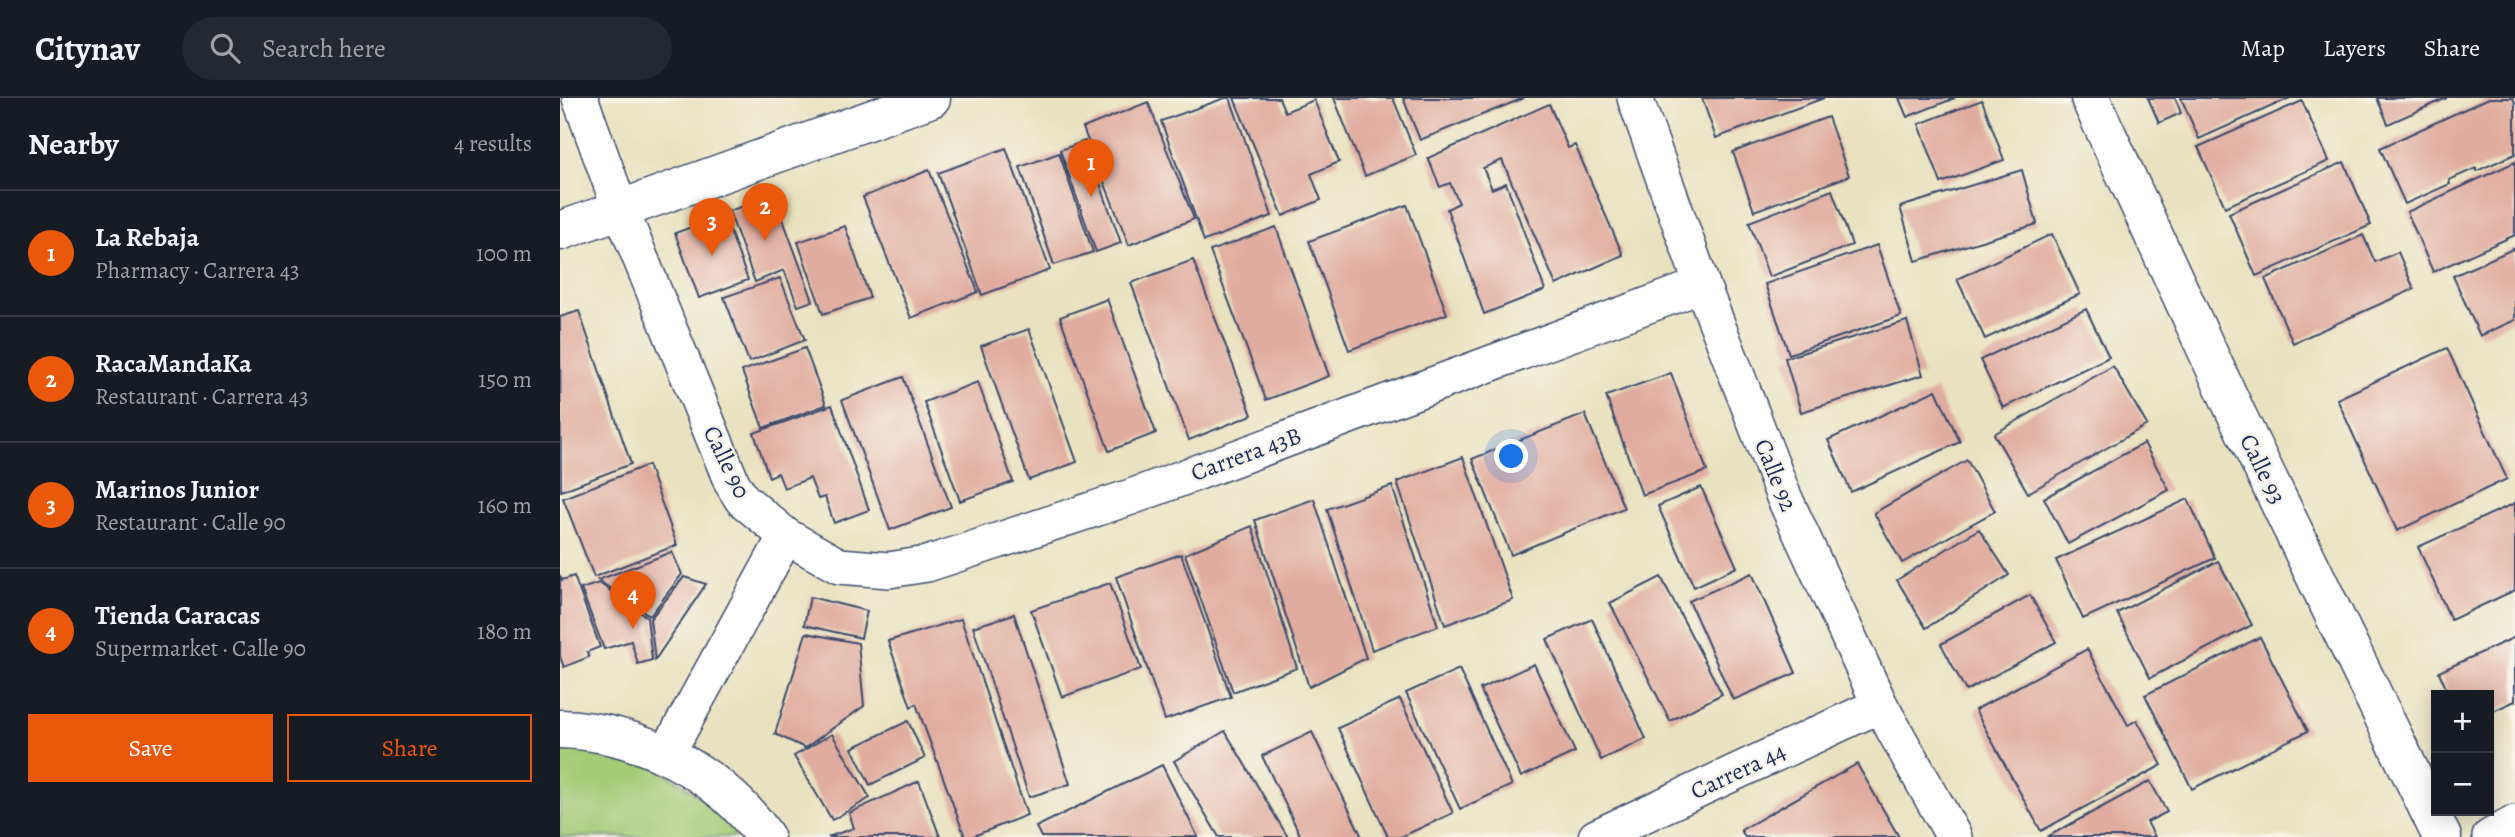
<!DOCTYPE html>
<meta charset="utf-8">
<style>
:root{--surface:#171b24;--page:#242831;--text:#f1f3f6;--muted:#9ea1a6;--line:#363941;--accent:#ea580c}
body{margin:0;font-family:Alegreya,serif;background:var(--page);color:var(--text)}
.controls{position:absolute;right:21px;bottom:21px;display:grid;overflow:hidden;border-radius:0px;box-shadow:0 4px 18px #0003}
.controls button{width:63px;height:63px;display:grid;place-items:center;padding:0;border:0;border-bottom:2px solid var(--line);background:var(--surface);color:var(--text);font:35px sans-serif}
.you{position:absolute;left:952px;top:359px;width:24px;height:24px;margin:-18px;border:5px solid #fff;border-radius:50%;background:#1a73e8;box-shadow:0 0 0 10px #1a73e833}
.badge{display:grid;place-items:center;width:46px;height:46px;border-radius:50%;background:var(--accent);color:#fff;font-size:23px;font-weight:700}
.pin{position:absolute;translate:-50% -58px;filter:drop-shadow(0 2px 4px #0008)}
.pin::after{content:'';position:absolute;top:37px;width:24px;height:21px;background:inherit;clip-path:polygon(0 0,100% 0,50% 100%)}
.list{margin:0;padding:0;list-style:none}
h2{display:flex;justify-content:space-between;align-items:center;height:91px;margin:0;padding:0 28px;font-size:30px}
h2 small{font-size:23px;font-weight:400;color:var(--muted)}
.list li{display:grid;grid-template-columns:46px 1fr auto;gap:21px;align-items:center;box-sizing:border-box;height:126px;padding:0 28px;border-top:2px solid var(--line)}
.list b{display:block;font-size:26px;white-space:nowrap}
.list p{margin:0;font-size:23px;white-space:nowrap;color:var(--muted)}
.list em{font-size:23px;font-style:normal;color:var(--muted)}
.actions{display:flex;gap:14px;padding:21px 28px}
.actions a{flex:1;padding:16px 0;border:2px solid var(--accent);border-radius:0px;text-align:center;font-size:24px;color:var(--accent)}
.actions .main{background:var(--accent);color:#fff}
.icon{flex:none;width:38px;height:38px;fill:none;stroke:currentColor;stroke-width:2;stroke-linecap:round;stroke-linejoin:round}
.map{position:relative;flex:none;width:1955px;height:739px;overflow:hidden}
header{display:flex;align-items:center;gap:42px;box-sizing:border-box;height:98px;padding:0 35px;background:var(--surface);border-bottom:2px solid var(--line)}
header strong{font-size:33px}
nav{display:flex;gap:38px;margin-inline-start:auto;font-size:24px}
.search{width:490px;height:63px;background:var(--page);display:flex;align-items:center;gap:18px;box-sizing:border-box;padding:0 24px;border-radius:38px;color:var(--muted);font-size:26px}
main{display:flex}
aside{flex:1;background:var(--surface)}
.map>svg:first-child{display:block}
.green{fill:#a3cb76;stroke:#5f7d6a;stroke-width:2}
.building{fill:#e0ac9f}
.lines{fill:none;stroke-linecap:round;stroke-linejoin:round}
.street-casing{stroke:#3a4a6d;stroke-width:38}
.secondary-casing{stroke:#3a4a6d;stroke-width:41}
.street{stroke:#fff;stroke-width:35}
.secondary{stroke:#fff;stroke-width:38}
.labels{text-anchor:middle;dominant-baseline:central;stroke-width:5;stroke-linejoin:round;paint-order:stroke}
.street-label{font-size:24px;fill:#1b2f5e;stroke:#f7f3e8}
</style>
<header>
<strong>Citynav</strong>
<div class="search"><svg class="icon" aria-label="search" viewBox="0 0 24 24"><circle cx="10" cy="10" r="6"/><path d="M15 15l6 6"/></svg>Search here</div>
<nav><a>Map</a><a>Layers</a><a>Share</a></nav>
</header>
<main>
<aside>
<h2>Nearby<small>4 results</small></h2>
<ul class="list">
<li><span class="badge">1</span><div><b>La Rebaja</b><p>Pharmacy · Carrera 43</p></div><em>100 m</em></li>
<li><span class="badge">2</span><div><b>RacaMandaKa</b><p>Restaurant · Carrera 43</p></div><em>150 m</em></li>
<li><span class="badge">3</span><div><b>Marinos Junior</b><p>Restaurant · Calle 90</p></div><em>160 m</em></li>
<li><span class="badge">4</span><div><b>Tienda Caracas</b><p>Supermarket · Calle 90</p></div><em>180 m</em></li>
</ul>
<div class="actions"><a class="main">Save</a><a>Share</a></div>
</aside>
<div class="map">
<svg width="1955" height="739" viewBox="0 0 1955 739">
<rect width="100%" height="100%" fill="#f7f3e8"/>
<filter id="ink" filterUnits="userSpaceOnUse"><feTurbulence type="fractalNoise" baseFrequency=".0143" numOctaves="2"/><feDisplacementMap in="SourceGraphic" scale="14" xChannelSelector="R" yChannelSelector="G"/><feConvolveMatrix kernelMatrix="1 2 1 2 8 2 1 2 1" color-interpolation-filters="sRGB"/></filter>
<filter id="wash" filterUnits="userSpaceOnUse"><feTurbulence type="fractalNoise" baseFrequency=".00686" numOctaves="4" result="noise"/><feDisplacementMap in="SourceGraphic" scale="28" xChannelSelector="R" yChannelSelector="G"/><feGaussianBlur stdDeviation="1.57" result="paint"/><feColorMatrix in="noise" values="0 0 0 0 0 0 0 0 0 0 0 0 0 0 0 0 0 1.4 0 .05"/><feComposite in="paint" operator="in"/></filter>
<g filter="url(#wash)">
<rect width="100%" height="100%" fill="#e9e2c0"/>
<path class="green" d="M18 649C32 651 47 652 61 656 107 670 149 701 178 739H0V650Z"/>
<g id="blocks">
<g class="building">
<polygon points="665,0 670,0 712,118 644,143 601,23"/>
<polygon points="674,0 719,0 725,14 754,2 779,64 751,76 761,102 723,118"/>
<polygon points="774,0 833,0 856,57 805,78"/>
<polygon points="843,0 964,0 860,42"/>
<polygon points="1142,0 1264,0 1156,40"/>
<polygon points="1339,0 1395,0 1347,19"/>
<polygon points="1588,0 1615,0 1621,15 1599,25"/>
<polygon points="1621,0 1730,0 1639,41"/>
<polygon points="1817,0 1887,0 1828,26"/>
<polygon points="1929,0 1953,0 1955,5 1955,56 1917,73 1916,70 1889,82 1890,86 1845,106 1820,50"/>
<polygon points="1422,2 1444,62 1381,85 1359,26"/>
<polygon points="1742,3 1769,63 1665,109 1638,49"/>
<polygon points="588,4 634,121 569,147 523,30"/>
<polygon points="989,6 1008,50 1015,47 1063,157 996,187 942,62 923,70 932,91 946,85 985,192 924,216 887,111 899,105 890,85 880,89 868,60"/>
<polygon points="1268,19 1289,78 1194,113 1173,54"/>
<polygon points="525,43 561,145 536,154 500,52"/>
<polygon points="446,50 490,172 422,197 378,75"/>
<polygon points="499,55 533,154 494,167 460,69"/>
<polygon points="1784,64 1811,127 1696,178 1669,115"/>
<polygon points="1955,64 1955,137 1873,174 1847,114"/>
<polygon points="369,72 418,194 351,220 303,99"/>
<polygon points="1462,72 1477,126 1356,163 1340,109"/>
<polygon points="1272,92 1292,147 1209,179 1189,124"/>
<polygon points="214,97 253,203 238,208 224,172 195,184 169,113"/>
<polygon points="847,107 887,216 789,252 749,143"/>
<polygon points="164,117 188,182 139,200 115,135"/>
<polygon points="285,128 310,200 263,216 238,144"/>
<polygon points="716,129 769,278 706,302 650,153"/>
<polygon points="1492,136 1520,196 1425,241 1397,181"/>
<polygon points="1803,137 1815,164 1838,154 1854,191 1733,245 1705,181"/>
<polygon points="1317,147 1341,218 1229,256 1205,186"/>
<polygon points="1955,150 1955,222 1920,238 1893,178"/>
<polygon points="633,162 692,317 629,342 571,185"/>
<polygon points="220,180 245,242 189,264 164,199"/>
<polygon points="547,201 596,335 549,353 500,219"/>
<polygon points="1526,211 1549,259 1443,310 1420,262"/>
<polygon points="19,213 71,366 1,393 0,219"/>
<polygon points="1347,223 1363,277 1241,314 1225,260"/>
<polygon points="469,231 517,364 469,382 421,248"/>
<polygon points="245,250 266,307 203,330 182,273"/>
<polygon points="1887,250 1947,381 1837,433 1777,301"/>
<polygon points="1553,268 1587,327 1468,395 1434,336"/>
<polygon points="1111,275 1147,373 1082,397 1046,298"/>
<polygon points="343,279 391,409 330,432 282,302"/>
<polygon points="418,284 453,384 400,403 364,304"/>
<polygon points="1376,292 1400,344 1291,394 1268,342"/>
<polygon points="272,307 309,412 274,425 265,399 258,401 250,380 224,390 218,375 209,379 194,335"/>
<polygon points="1025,316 1064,410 951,457 912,361"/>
<polygon points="1584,345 1609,392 1508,446 1484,400"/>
<polygon points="903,359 953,502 885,527 837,384"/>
<polygon points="1407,362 1435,413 1342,465 1314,415"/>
<polygon points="88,367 117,447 34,479 3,400"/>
<polygon points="832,388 878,528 812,552 767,411"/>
<polygon points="1141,389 1177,469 1134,489 1098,408"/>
<polygon points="754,401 806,560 749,589 695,422"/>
<polygon points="1628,401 1655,460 1523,521 1496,462"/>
<polygon points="1955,405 1955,492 1891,522 1858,449"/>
<polygon points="692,428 737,570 673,594 625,456"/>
<polygon points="1419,431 1449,477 1366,530 1337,482"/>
<polygon points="112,454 122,476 90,518 38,482"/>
<polygon points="621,456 671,599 605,622 556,479"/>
<polygon points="1658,463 1692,527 1590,580 1557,515"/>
<polygon points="1192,475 1236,575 1173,602 1129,503"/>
<polygon points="0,477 2,482 14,478 40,549 27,554 29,559 4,569 0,559"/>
<polygon points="124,479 146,486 95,562 90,521"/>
<polygon points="1101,479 1162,596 1110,623 1050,505"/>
<polygon points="39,485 87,519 92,562 78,566 71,543 44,551 21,491"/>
<polygon points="550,485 581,571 502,599 471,512"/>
<polygon points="1470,497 1496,544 1406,593 1381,546"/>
<polygon points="250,499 307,513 301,540 244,527"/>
<polygon points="454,516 510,686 469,699 413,529"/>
<polygon points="401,521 467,717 411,739 405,739 356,606 351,609 328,543"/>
<polygon points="1032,521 1086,641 1041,662 987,541"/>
<polygon points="246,535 298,545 304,608 245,650 215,636"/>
<polygon points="1700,539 1748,633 1632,691 1585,597"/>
<polygon points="1955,539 1955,603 1929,615 1929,597 1889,597 1879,574"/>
<polygon points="1527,551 1568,627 1577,622 1602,667 1481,733 1415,612"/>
<polygon points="974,566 1015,654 961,679 920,591"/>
<polygon points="899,571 952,687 900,711 846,595"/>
<polygon points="840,601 893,715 841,739 828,739 778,630"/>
<polygon points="348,623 365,660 310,687 292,650"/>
<polygon points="665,633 723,731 728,739 659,739 614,663"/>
<polygon points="752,634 802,739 741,739 702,658"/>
<polygon points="272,636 310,700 272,722 234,658"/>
<polygon points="1297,666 1339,739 1185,739 1181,732"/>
<polygon points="602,667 638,739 481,739 476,729"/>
<polygon points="359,683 380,739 268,739 294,730 289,715"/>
<polygon points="1590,683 1607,714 1587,724 1595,739 1487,739"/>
</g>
</g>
</g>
<g filter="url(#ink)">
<use href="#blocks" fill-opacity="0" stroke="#3a4a6d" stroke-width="2"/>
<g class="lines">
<g class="street-casing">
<g id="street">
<polyline points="20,0 58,105 172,385 182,401 226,438 279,468 329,472 367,466 571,399 1142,187"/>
<polyline points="1075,0 1142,187 1224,399 1320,607 1394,739"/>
<polyline points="106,657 226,438"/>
<polyline points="1036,739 1320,607"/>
<polyline points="1930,739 1955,725"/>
</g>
</g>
<g class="secondary-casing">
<g id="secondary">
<polyline points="1530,0 1675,313 1882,739"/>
<polyline points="0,133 371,0"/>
<path d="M0 631C78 633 160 674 205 739"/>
</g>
</g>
<use href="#street" class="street"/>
<use href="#secondary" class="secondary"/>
</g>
</g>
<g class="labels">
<g class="street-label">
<text transform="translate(686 356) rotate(-20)">Carrera 43B</text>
<text transform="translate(167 364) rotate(64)">Calle 90</text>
<text transform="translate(1703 371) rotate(64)">Calle 93</text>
<text transform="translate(1216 377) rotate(68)">Calle 92</text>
<text transform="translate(1178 673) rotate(-25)">Carrera 44</text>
</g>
</g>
</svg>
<div class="controls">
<button>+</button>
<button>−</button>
</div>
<div class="you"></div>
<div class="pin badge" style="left:531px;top:99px">1</div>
<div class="pin badge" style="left:205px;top:143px">2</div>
<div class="pin badge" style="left:152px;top:158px">3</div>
<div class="pin badge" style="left:73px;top:531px">4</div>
</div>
</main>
